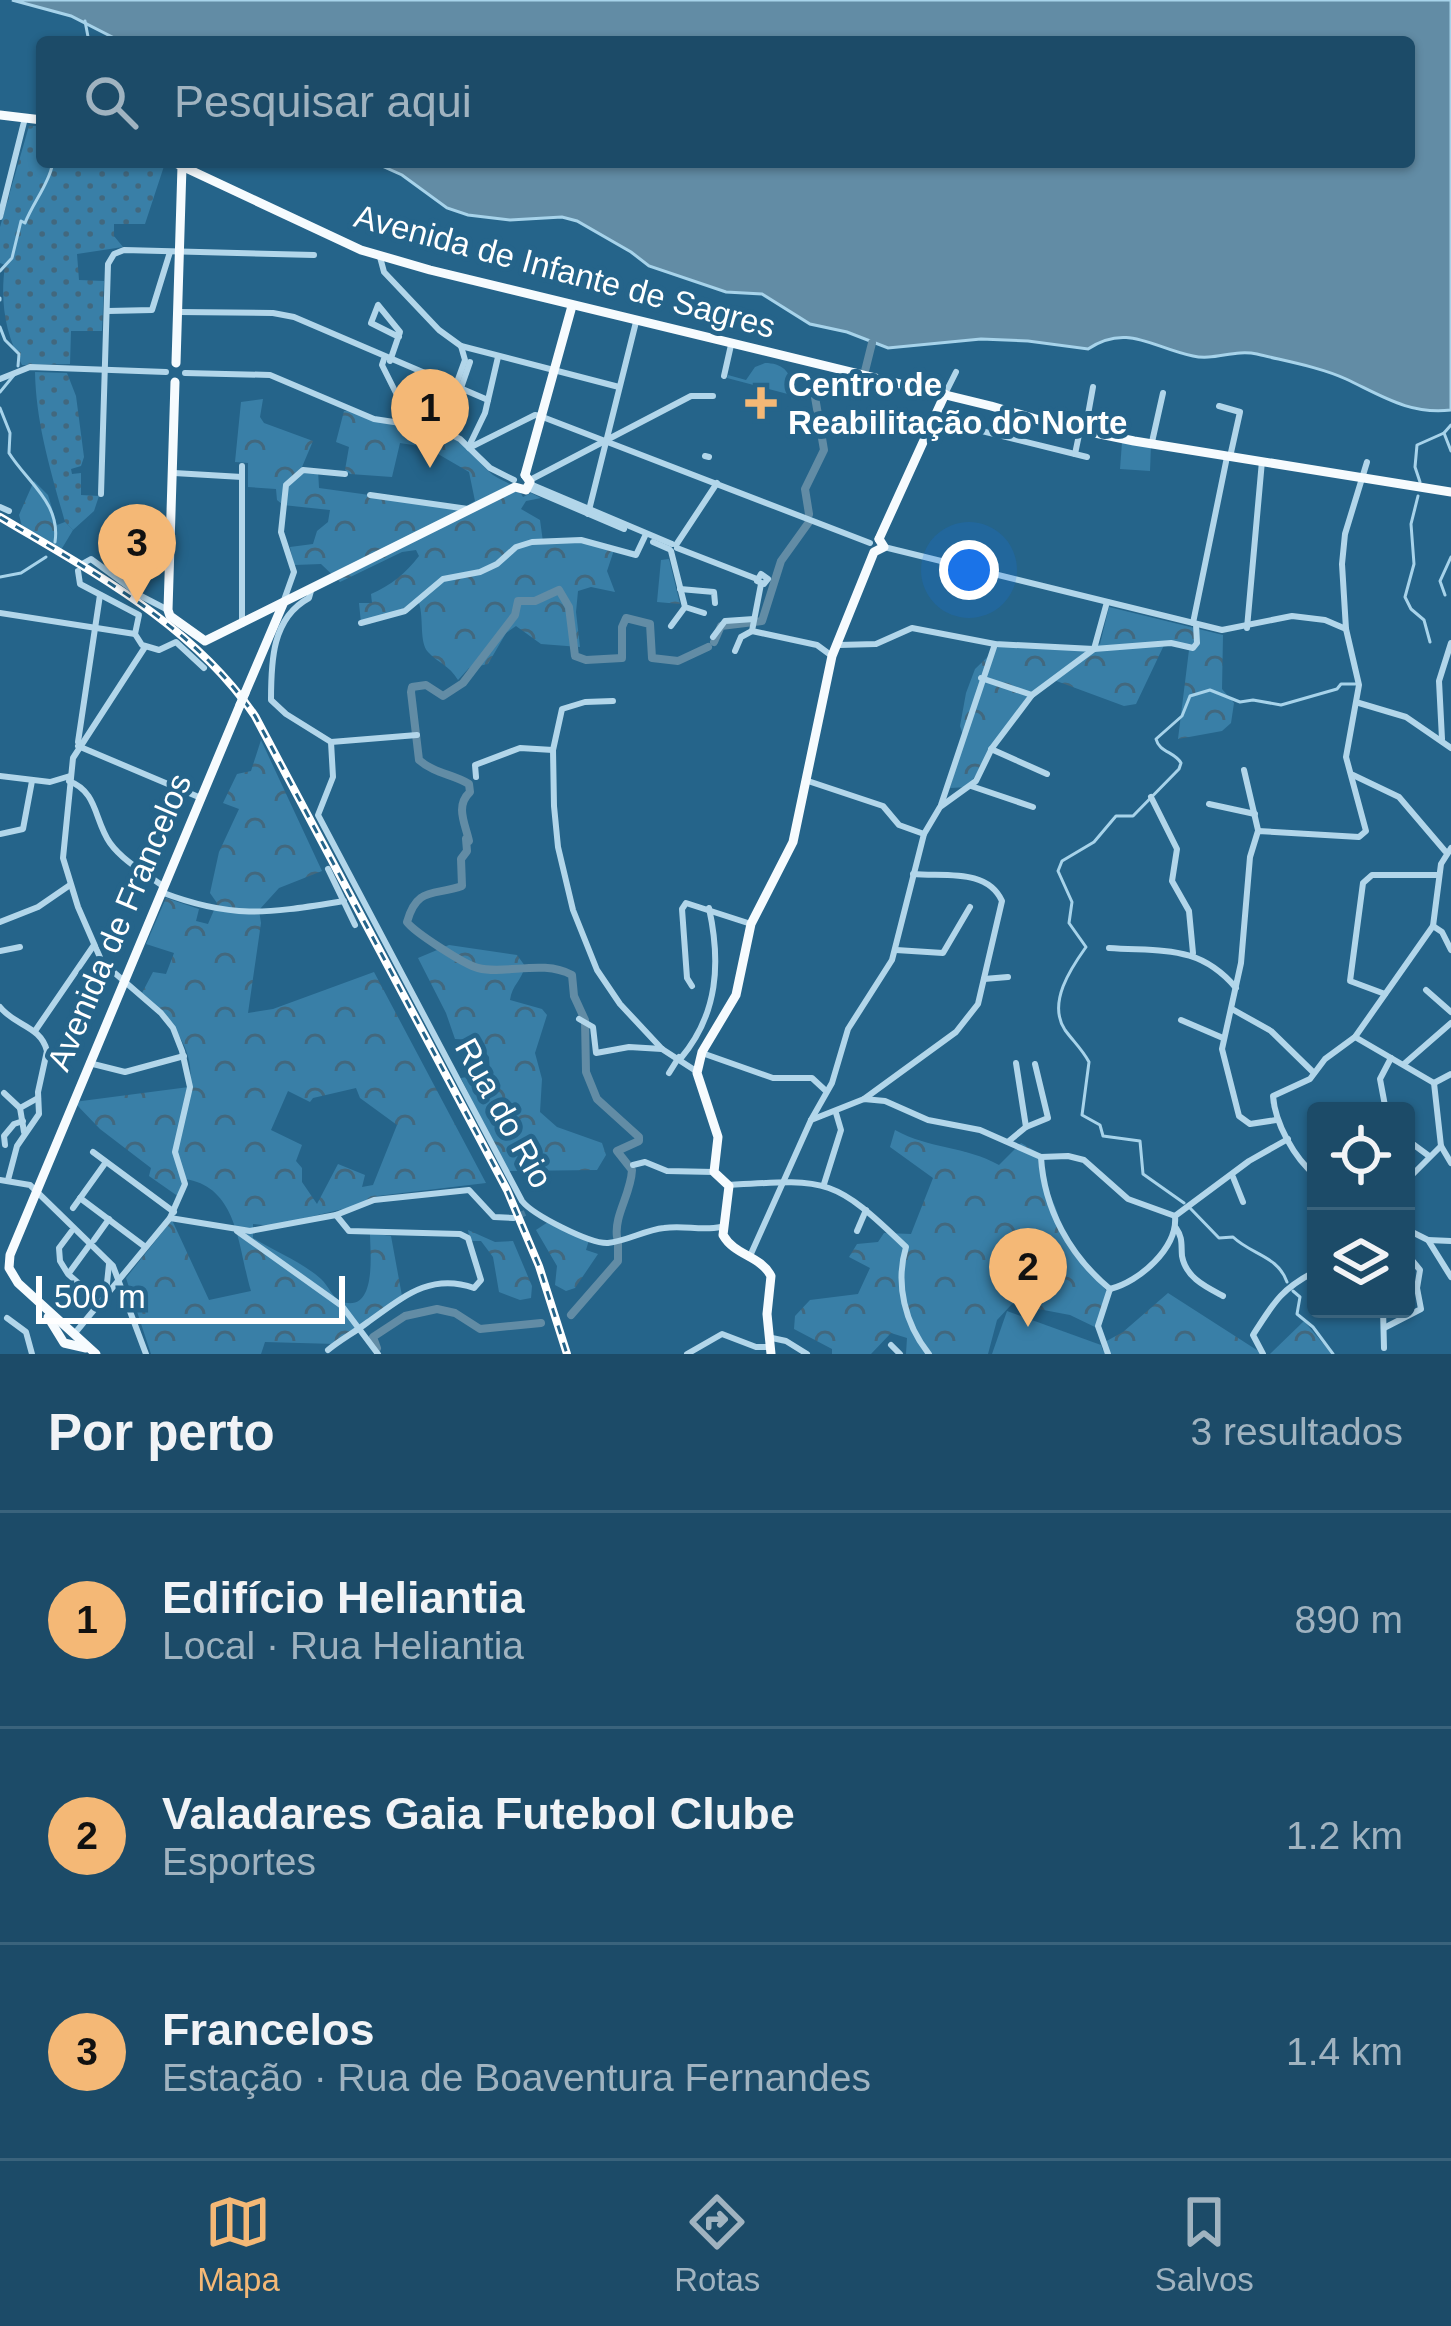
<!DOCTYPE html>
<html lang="pt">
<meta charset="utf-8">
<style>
:root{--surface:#1c4b68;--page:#295571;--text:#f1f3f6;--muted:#a0b3c0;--line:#3a637c;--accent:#f4b876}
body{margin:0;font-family:Helvetica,sans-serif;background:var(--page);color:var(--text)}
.controls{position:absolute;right:36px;bottom:36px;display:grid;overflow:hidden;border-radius:12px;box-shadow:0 3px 9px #0004}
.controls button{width:108px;height:108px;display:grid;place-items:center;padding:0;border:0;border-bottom:3px solid var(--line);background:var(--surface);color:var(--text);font:60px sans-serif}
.scale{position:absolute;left:36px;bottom:30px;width:309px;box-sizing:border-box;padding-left:12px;border:6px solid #fff;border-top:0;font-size:33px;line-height:42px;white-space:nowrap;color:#fff;-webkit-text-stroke:9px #25648a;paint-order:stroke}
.you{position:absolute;left:969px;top:570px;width:42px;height:42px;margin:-30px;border:9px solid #fff;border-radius:50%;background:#1a73e8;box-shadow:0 0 0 18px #1a73e833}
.badge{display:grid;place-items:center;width:78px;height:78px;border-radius:50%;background:var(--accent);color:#111;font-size:39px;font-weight:700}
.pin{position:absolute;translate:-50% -99px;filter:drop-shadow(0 3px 6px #0008)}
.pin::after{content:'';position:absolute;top:63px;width:42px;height:36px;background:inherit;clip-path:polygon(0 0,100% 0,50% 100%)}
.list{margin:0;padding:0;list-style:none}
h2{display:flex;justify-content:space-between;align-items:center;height:156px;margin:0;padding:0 48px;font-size:51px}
h2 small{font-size:39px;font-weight:400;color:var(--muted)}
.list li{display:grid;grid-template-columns:78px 1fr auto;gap:36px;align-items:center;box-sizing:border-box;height:216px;padding:0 48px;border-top:3px solid var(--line)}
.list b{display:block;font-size:45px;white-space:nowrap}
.list p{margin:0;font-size:39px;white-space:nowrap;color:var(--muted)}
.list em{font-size:39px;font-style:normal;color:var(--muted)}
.icon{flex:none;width:66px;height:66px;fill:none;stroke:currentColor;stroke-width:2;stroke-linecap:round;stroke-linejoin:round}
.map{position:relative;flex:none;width:1451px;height:1354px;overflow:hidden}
.search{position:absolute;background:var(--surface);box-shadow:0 3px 9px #0004;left:36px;right:36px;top:36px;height:132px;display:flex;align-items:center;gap:30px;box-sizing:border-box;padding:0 42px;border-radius:12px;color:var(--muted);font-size:45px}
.sheet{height:804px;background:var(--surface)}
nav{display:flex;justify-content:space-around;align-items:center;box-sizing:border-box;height:168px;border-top:3px solid var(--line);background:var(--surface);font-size:33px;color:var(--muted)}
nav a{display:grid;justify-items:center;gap:6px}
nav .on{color:var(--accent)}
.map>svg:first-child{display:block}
.grass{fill:url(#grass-dots)}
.forest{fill:url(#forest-crowns);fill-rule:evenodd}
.green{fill:#397fa7}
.water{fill:#628ca5;stroke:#a7d3ea;stroke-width:3}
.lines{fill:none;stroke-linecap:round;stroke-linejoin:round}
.stream{stroke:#a7d3ea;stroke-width:3}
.river{stroke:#628ca5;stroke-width:8}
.minor-tunnel{stroke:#467b9c;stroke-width:6;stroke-dasharray:6 3;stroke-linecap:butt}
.minor{stroke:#b2d6ea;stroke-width:6}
.major{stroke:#f6fbfe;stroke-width:9}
.rail-casing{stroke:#fff;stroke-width:8}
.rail{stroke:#25648a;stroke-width:3;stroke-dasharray:9;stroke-linecap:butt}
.major-bridge{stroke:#f6fbfe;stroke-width:9}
.poi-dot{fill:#f4b876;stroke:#25648a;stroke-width:4.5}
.labels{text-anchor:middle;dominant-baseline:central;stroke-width:10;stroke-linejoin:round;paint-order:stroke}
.street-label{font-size:33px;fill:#fff;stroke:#25648a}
.poi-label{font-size:33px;font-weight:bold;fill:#fff;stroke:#25648a;text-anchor:start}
</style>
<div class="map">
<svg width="1451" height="1354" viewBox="0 0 1451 1354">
<defs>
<pattern id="grass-dots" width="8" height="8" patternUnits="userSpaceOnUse" patternTransform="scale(3)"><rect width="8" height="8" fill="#397fa7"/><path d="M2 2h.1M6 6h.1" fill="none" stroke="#42687e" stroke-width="1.8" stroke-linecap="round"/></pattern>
<pattern id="forest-crowns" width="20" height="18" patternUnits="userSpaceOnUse" patternTransform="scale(3)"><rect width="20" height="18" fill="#397fa7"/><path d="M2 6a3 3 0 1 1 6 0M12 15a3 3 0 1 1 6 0" fill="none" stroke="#42687e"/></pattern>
</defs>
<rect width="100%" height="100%" fill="#25648a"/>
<g class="grass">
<path d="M29 126H42V162L165 163 145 224H114V236L123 247 77 254 79 280 104 281 102 331H71L70 364 22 365C5 333 0 302 5 265L0 263V227Z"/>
<path d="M35 372 67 373 76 396 84 457 81 466 71 469 72 474 81 473V495L99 496 94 511 73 530 65 522C51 472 36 424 35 372Z"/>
</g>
<g class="forest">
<path d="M263 399 260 417 264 423 313 441 302 467 318 470 319 488 463 508 475 501 469 472 426 447 400 443 392 477 350 474 345 470 349 447 336 442 344 411H348C379 423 438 426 459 441 472 450 480 465 493 475 505 483 516 484 523 497L531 493 541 498 526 501 521 509 540 520 543 542 586 543 614 550 607 571 615 592 591 587 578 591 576 612 580 647 541 644 516 626 506 633 488 664 469 668 458 680C449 665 438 663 428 652 419 642 424 618 419 603L361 623 359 603H372L371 594C390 586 406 573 419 556L416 550 402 552 340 582 321 564 294 565 290 547 313 544 317 531 328 522 330 510 283 505 277 500 276 489 248 487V463L235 462 241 402Z"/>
<polygon points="34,481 48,495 57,525 65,522 73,530 61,550 22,526 19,515"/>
<polygon points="669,559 680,604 657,602 661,560"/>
<polygon points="1109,607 1223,635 1222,689 1234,703 1231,723 1222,731 1178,739 1189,650 1165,643 1136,704 1124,706 1051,679 1024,701 968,787 950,788 964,738 960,726 966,693 975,669 1003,642 1086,647 1100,644"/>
<path d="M261 740 322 871 279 888 259 910 261 923 248 1013 273 1009 374 972 486 1183 377 1196 360 1205 271 1226 253 1224V1238C274 1251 302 1262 321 1279 328 1285 332 1297 340 1301 378 1316 370 1251 370 1233L391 1236 402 1296 336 1344 265 1342 261 1354H151L126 1278 172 1220 209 1300 251 1291C238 1249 239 1187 185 1179L179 1197 149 1176 151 1168 100 1129 74 1102 189 1087C198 1050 167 1015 142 993L153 972 166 974 174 953 146 944 166 898 199 909 196 921 208 924 217 903 210 893 219 852 239 809 223 803 237 774 251 771ZM356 1088 360 1098 397 1125 373 1185 362 1187 365 1175 338 1164 317 1204 302 1182V1168L296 1161 302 1145 271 1130 288 1091 310 1102 313 1098Z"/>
<path d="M449 945 517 955 525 966C522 980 512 985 510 1000L542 1009 547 1015 535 1053 542 1079 540 1112 557 1127 602 1143 606 1155 597 1170 507 1171 461 1078 490 1073 489 1057 476 1040 455 1039 446 1013 418 958Z"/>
<path d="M895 1130C929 1149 965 1146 999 1165L1021 1143 1044 1156C1037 1184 1059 1201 1060 1227L1107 1292 1097 1328 1070 1315 1012 1304 997 1320 988 1354H906L907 1338 891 1333 871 1354H832V1349L794 1329 795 1316 810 1300 858 1294 870 1268 849 1257 857 1244 878 1242 884 1233 911 1234 933 1178 890 1147Z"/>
<polygon points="548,1222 589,1240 586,1250 598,1254 575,1288 566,1291 555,1285 557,1266 536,1230"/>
<polygon points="468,1230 495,1242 513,1241 532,1286 531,1298 520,1300 499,1292 493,1257 481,1241 470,1241"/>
<polygon points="1168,1293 1263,1354 1103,1354 1103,1343 1123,1332"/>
<polygon points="1304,1321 1332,1354 1270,1354"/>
</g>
<g class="green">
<path d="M765 363C783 363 793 373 791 391L799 397 727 378 728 375 746 380 755 367Z"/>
<polygon points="1122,442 1151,445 1150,471 1120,469"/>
<polygon points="1007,1311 1101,1345 1104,1354 992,1354"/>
</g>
<path class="water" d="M12 0H1451V410C1410 415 1382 396 1346 379 1320 367 1285 361 1257 354 1234 349 1214 361 1193 356 1153 348 1127 323 1088 349L1028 341 981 339 888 348 847 332 810 324 762 294 726 292 649 266 631 252 577 221 562 217 510 220 468 215 447 208 402 175 373 162H1409V42H122L71 16Z"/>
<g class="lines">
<g class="stream">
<polyline points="85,21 89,42"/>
<path d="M0 271 12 258 21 221 25 223C33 203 49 183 52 166L59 162"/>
<polyline points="0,298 0,300"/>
<polyline points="0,327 5,340 19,354 18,366"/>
<polyline points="0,392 14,375"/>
<path d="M0 408 10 433 9 453C27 482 61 503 55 542"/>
<polyline points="1451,425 1444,433 1451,451"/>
<polyline points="1420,482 1415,467 1417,445 1444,433"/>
<polyline points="1418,496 1411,524 1414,564 1405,597 1411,609 1424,620 1430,642"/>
<polyline points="0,577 21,573 46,557"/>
<polyline points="1445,595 1440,581 1451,557"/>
<path d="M1184 1203 1143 1174 1140 1141 1103 1136 1100 1125 1082 1115 1089 1062C1082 1049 1073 1041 1065 1030 1047 1003 1071 968 1086 947L1069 923 1072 902 1058 871 1062 861 1094 842 1116 816H1133L1179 769 1181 763C1175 752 1159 752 1156 739L1182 716 1190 696 1210 690 1240 702 1253 700 1281 705 1337 689 1341 684H1357"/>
<path d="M1190 1208 1219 1238 1233 1237C1252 1255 1278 1256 1287 1282"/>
<polyline points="1293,1291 1300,1297 1297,1314 1313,1327 1333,1354"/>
</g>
<g class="river">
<polyline points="809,514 805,489 824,450 815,397 861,387 872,343"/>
<polyline points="714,642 721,626 762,621 781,561 809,522"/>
<path d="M617 1237C614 1215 631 1194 632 1170L617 1151 639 1141V1137L597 1099 586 1072 585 1020 574 996 572 975C543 959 506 975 478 968 465 965 414 932 407 922 417 886 434 896 462 886L461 859 467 851 466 839 469 841C465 823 455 806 470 792L469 784C453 774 435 774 419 760L411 692 412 687 426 685 443 696 463 683 515 615 518 601H535L559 590 569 607 575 656 586 660 622 658V627L626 618 650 624 652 658 678 661 708 647"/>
<polyline points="571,1315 618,1261 618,1243"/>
<polyline points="377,1348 373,1337 405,1316 437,1309 455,1313 480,1329 541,1323"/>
</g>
<polyline class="minor-tunnel" points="513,1218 525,1213"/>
<g class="minor">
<polyline points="0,217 25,118"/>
<polyline points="380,257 384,272 439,330 461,346 619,387"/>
<polyline points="108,311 152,310 170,252"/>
<polyline points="179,312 273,313 294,317 488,400"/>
<polyline points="384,359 382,365 411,423"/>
<polyline points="390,361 400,332 378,305 371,323 399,337"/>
<polyline points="185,373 270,375 374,419 440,429 460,439 490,468 514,480"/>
<polyline points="724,376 731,345"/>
<polyline points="0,379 30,367 166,372"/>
<polyline points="945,394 956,372"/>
<polyline points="1219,406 1240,412 1230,457"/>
<polyline points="933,419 1087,457"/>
<polyline points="440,429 465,360 461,346"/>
<polyline points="446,431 470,362"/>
<polyline points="1085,431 1093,387"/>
<polyline points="1152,442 1163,393"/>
<polyline points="470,444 485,413 498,357"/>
<polyline points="469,448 535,415 540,416 870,543"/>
<polyline points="1075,454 1080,430"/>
<polyline points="705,456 709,457"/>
<polyline points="174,473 242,477"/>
<polyline points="530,480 691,396 713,396"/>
<polyline points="530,484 672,544"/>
<polyline points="528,488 624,529"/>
<polyline points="101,494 108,264 114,254 124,250 314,255"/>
<polyline points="370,495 468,509"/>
<polyline points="0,507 9,511"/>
<polyline points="588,514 636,322"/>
<polyline points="653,542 669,549"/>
<polyline points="676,545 717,483"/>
<polyline points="884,547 1222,630 1292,616 1325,620 1346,629"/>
<polyline points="677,548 757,579"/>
<polyline points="671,551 685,607 704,613"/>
<polyline points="82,564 91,559 141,596 168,610"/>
<polyline points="78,571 80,584 139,615 135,634 142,645 159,650 176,642 204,668"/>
<polygon points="761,574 768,579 764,584 757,581"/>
<polyline points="761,584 752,631 817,645 832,656"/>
<polyline points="680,589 714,592 715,603"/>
<path d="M311 591 309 598C272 618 271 661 271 700L286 714 331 742 333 777 318 815 522 1201C533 1215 590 1244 608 1243 627 1241 645 1230 664 1228 684 1225 701 1231 721 1227"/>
<polyline points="284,600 294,572 281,532 286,485 303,470 345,474"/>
<polyline points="0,613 135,634"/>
<polyline points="361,623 405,611 443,579 480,572 497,564 516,547 532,542 581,540 636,555 646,534"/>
<polyline points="1193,623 1227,457"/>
<polyline points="242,624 242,466"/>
<polyline points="671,626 685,607"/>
<polyline points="1247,628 1262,461"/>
<polyline points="713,637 725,621 754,619"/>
<polyline points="839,645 876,644 912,628 995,644 1094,649 1171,643 1193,648 1197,643 1196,624"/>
<polyline points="1094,649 1107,602"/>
<polyline points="735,651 741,637 752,631"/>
<polyline points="981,678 1032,695"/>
<polyline points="613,701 585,702 562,709 553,750 554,806 558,847 573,910 597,970 620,1004 662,1049 696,1071"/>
<polyline points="1359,703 1406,717 1451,748"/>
<polyline points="1442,739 1439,681 1451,643"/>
<polyline points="78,742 100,595"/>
<polyline points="331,742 417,735"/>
<polyline points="78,746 201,798"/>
<polyline points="991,749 1047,774"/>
<polyline points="1244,770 1258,830"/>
<polyline points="1353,775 1399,797 1445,851"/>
<polyline points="0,776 50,782 70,776"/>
<polyline points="476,777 475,765 520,748 553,750"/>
<polyline points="805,780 883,806 899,825 924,834"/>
<path d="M69 781C98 792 94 820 110 843 123 861 145 873 163 886"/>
<polyline points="971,786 1033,807"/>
<polyline points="1151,797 1177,849 1172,881 1189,911 1193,953"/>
<polyline points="1209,804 1255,814"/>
<polyline points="941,805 995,644"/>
<polyline points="0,834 23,829 32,781"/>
<polyline points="328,869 355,925"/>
<path d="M161 892C234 920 269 913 344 901"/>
<polyline points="0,922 38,907 70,885"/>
<polyline points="1433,926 1442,932 1451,950"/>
<path d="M1109 948C1162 952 1199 944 1236 988"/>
<polyline points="896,950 943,953 970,907"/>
<polyline points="0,951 20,947"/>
<polyline points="984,979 1008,977"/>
<polyline points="692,986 687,978 682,909 686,903 751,924"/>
<polyline points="1426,990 1451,1012"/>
<polyline points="1385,994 1350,981 1363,883 1372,875 1439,875"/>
<path d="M0 1007C15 1026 41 1026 47 1051L38 1092 39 1114 17 1146 8 1180"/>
<polyline points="1232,1009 1271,1031 1314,1073"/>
<polyline points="579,1019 593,1027 596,1053 629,1047 662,1049"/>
<polyline points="1181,1020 1223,1038"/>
<polyline points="35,1031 94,945"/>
<polyline points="1355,1037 1434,1083"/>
<polyline points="702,1053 773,1078 812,1078 826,1091"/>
<path d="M681 1058C718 1014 721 963 709 908"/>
<polyline points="89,1063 125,1072 184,1056"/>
<polyline points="1016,1063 1026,1127"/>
<polyline points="1404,1064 1451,1023"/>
<polyline points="669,1073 679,1057"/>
<polyline points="1434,1083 1441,1146 1451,1163"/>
<polyline points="1434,1083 1451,1074"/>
<polyline points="4,1093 20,1108"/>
<path d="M864 1099 956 1032 978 1004 1002 901C987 868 944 877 913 874"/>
<polyline points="1386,1111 1380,1079 1391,1058"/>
<polyline points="811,1120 864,1099 885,1101 928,1120 980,1130 1041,1157 1068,1156 1084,1160 1128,1199 1175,1216"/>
<polyline points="1276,1120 1250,1124 1239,1116 1222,1049 1241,963 1250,857 1258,831 1359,837 1366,831 1346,757 1359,685 1346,629 1342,564 1345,534 1367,462"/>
<polyline points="24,1132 20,1108 38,1098"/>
<polyline points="1406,1139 1429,1156"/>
<polyline points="1009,1141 1026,1127 1048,1118 1035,1064"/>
<polyline points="5,1145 4,1136 14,1124 23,1121"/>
<polyline points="93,1152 174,1212"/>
<path d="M1041 1157C1044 1209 1070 1256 1110 1289"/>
<polyline points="633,1165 645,1162 667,1171 714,1172"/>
<path d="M1316 1176C1294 1158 1275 1123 1273 1096L1310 1079 1325 1059 1355 1037 1433 926 1441 864 1451 848"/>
<polyline points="1233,1177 1243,1202"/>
<polyline points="0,1180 30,1185 113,1266 146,1354"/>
<polyline points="1406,1181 1441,1146"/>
<polyline points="824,1184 841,1130 836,1113"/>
<path d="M729 1185C828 1179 833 1177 906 1247 895 1284 905 1324 929 1354"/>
<polyline points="80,1198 144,1246"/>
<polyline points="73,1208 106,1162"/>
<polyline points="170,1218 250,1231 336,1215 374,1200 469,1190 494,1217 513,1218"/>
<path d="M1176 1228C1183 1238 1181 1244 1182 1256 1186 1278 1206 1287 1223 1296"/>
<polyline points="1406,1229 1428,1240 1451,1277"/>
<polyline points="237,1231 342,1306 378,1354"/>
<polyline points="857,1231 866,1210"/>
<polyline points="71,1232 59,1248 60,1261 68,1274 92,1295"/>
<polyline points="94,1240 109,1219"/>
<polyline points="1428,1240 1451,1241"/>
<polyline points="750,1256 811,1120 832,1083 848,1029 892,960 924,834 940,807 976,781 992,748 1032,695 1094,649"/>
<polyline points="69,1273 88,1247"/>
<path d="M1110 1289C1139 1282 1178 1248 1175 1216L1249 1161 1288 1139"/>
<polyline points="106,1293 109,1264"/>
<polyline points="1383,1309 1384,1348"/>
<polyline points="7,1318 26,1332 32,1354"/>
<polyline points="1384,1328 1421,1309 1417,1288 1420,1270 1406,1253"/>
<polyline points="75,1333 170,1218 185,1184 175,1152 190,1087 182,1051 173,1028 161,1013 102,962 78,907 63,858 73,758 145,647"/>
<polyline points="772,1338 786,1341 807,1354"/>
<polyline points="891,1345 900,1354"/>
<path d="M328 1350C340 1340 355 1332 368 1322 402 1298 430 1272 474 1288L481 1280 468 1238 460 1234 349 1231 336 1215"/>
<polyline points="687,1354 722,1334 756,1347 771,1347"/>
<polyline points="1108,1354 1098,1326 1110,1289"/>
<path d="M1263 1354 1253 1335C1274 1302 1281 1289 1316 1271"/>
</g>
<g class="major">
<polyline points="0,115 42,120"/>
<polyline points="173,162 361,250 430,270 991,406 1056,425 1134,441 1451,492"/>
<polyline points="176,363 182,166"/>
<polyline points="175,382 168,610 170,616 205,641 515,487 526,490 530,482 525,475"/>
<polyline points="525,475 572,306"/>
<polyline points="879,539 945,394"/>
<polyline points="245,693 283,604"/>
<polyline points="48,1317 64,1343 86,1348"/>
<polyline points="96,1354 18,1283 9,1268 10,1255 240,705"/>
<path d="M771 1354 767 1314 771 1276C760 1255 735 1256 723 1235L729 1186 714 1172 718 1137 697 1073 702 1052 736 995 751 924 793 842 832 656 874 552 884 547 879 539"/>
</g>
<g class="rail-casing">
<path id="rail" d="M0 517C94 573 192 624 255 716L507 1190 539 1266 567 1354"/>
</g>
<use href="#rail" class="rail"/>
<polyline class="major-bridge" points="240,705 245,693"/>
</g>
<path class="poi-dot" d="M755 385h12v12h12v12h-12v12h-12v-12h-12v-12h12z"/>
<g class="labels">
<g class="street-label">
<text transform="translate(565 271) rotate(15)">Avenida de Infante de Sagres</text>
<text transform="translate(119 922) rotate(-67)">Avenida de Francelos</text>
<text transform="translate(504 1113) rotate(61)">Rua do Rio</text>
</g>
<g class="poi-label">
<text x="788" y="384">Centro de<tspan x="788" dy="38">Reabilitação do Norte</tspan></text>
</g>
</g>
</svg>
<div class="controls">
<button><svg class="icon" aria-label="locate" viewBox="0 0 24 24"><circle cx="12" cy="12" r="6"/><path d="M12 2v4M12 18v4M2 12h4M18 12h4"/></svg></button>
<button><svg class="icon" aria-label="layers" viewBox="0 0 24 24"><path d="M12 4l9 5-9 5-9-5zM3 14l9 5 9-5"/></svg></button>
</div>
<div class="scale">500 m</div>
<div class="you"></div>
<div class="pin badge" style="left:430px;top:468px">1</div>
<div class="pin badge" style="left:1028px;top:1327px">2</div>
<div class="pin badge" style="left:137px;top:603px">3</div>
<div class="search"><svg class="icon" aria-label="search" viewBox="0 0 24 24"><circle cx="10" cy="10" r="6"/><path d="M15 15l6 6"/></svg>Pesquisar aqui</div>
</div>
<section class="sheet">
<h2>Por perto<small>3 resultados</small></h2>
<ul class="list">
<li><span class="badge">1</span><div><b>Edifício Heliantia</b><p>Local · Rua Heliantia</p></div><em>890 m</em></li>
<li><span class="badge">2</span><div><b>Valadares Gaia Futebol Clube</b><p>Esportes</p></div><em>1.2 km</em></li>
<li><span class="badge">3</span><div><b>Francelos</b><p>Estação · Rua de Boaventura Fernandes</p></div><em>1.4 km</em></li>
</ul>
</section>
<nav>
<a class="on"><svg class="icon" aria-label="map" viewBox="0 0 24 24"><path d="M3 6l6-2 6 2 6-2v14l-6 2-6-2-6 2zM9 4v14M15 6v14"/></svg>Mapa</a>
<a><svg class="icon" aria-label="directions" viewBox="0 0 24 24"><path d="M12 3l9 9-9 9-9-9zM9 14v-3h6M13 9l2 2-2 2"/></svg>Rotas</a>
<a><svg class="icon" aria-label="saved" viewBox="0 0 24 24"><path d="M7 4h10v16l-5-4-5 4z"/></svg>Salvos</a>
</nav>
